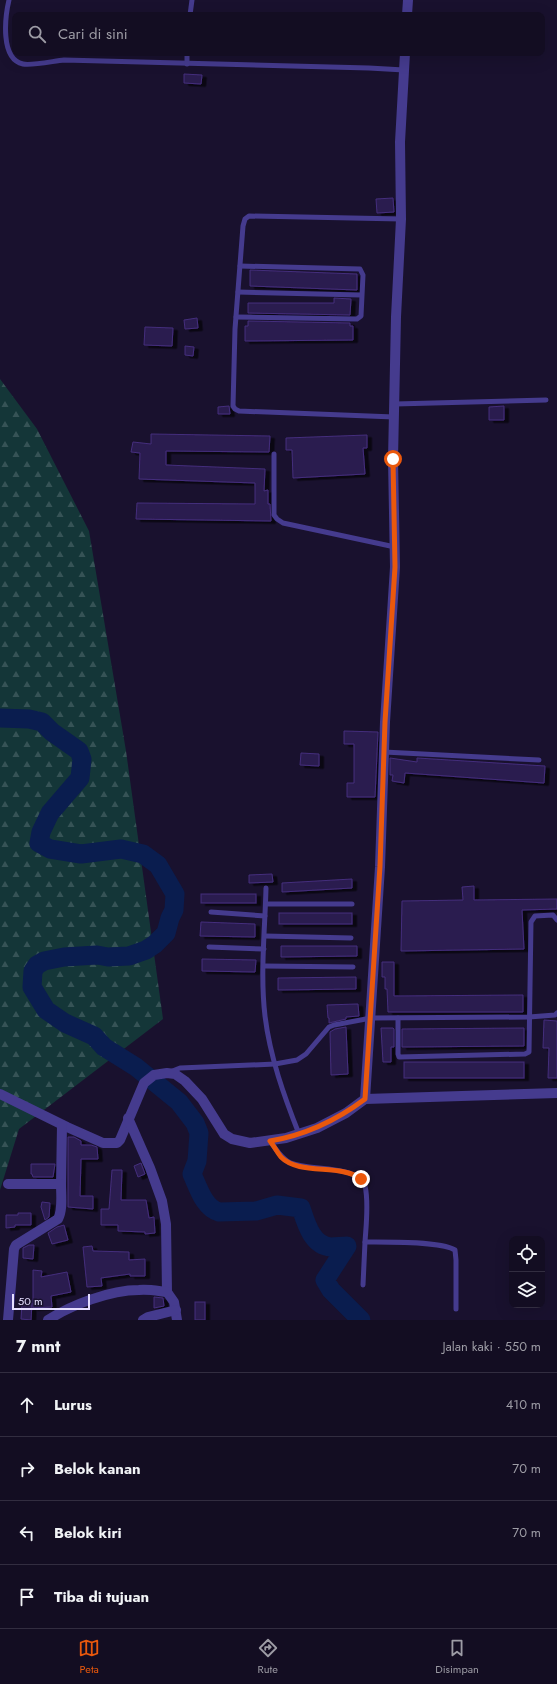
<!DOCTYPE html>
<html lang="id">
<meta charset="utf-8">
<style>
:root{--surface:#130d22;--page:#1c162a;--text:#f1f3f6;--muted:#9d9ca5;--line:#322d40;--accent:#ea580c}
body{margin:0;font-family:Jost,sans-serif;background:var(--page);color:var(--text)}
.controls{position:absolute;right:12px;bottom:12px;display:grid;overflow:hidden;border-radius:8px;box-shadow:0 4px 16px #0002}
.controls button{width:36px;height:36px;display:grid;place-items:center;padding:0;border:0;border-bottom:1px solid var(--line);background:var(--surface);color:var(--text);font:20px sans-serif}
.scale{position:absolute;left:12px;bottom:10px;width:78px;box-sizing:border-box;padding-left:4px;border:2px solid #e5deff;border-top:0;font-size:11px;line-height:14px;white-space:nowrap;color:#e5deff;-webkit-text-stroke:3px #19112e;paint-order:stroke}
.stop{position:absolute;width:12px;height:12px;margin:-9px;border:3px solid #ea580c;border-radius:50%;background:#fff}
.stop.end{background:#ea580c;border-color:#fff;box-shadow:0 1px 4px #0008}
.list{margin:0;padding:0;list-style:none}
h2{display:flex;justify-content:space-between;align-items:center;height:52px;margin:0;padding:0 16px;font-size:17px}
h2 small{font-size:13px;font-weight:400;color:var(--muted)}
.list li{display:grid;grid-template-columns:26px 1fr auto;gap:12px;align-items:center;box-sizing:border-box;height:64px;padding:0 16px;border-top:1px solid var(--line)}
.list b{display:block;font-size:15px;white-space:nowrap}
.list em{font-size:13px;font-style:normal;color:var(--muted)}
.icon{flex:none;width:22px;height:22px;fill:none;stroke:currentColor;stroke-width:2;stroke-linecap:round;stroke-linejoin:round}
.map{position:relative;flex:none;width:557px;height:1320px;overflow:hidden}
.search{position:absolute;background:var(--surface);box-shadow:0 4px 16px #0002;left:12px;right:12px;top:12px;height:44px;display:flex;align-items:center;gap:10px;box-sizing:border-box;padding:0 14px;border-radius:8px;color:var(--muted);font-size:15px}
.sheet{height:308px;background:var(--surface)}
nav{display:flex;justify-content:space-around;align-items:center;box-sizing:border-box;height:56px;border-top:1px solid var(--line);background:var(--surface);font-size:11px;color:var(--muted)}
nav a{display:grid;justify-items:center;gap:2px}
nav .on{color:var(--accent)}
.map>svg:first-child{display:block}
.forest{fill:url(#forest-firs)}
.lines{fill:none;stroke-linecap:round;stroke-linejoin:round}
.river{stroke:#0a1d4f;stroke-width:19}
.building{fill:#2b1c50;stroke:#442e7c;filter:url(#shadow)}
.service{stroke:#453b8e;stroke-width:5}
.minor{stroke:#453b8e;stroke-width:10}
.route{stroke:#ea580c;stroke-width:5}
</style>
<div class="map">
<svg width="557" height="1320" viewBox="0 0 557 1320">
<defs>
<pattern id="forest-firs" width="22" height="20" patternUnits="userSpaceOnUse"><rect width="22" height="20" fill="#143638"/><path d="M5 1l3.5 6h-7zM16 11l3.5 6h-7z" fill="#365356"/></pattern>
<filter id="shadow"><feDropShadow dx="4.5" dy="2.5" stdDeviation="0" flood-color="#0009"/></filter>
</defs>
<rect width="100%" height="100%" fill="#19112e"/>
<polygon class="forest" points="0,379 37,429 89,531 126,751 163,1019 19,1129 0,1190"/>
<g class="lines">
<path class="river" d="M0 718 29 719 42 722 52 732 79 751 82 759 80 778 50 813 41 832 39 843 50 849 81 854 121 849 143 854 158 865 175 894 174 910 170 918 166 933 155 944 146 950 129 956 108 957 97 955 64 957 44 961 37 965 33 971 32 987 46 1010 65 1023 94 1036 104 1047 136 1067 179 1102 195 1123 199 1133 197 1161 192 1174C198 1187 204 1208 219 1212L256 1211 277 1205 301 1208C306 1223 312 1246 331 1247 336 1247 342 1246 347 1246L325 1280 331 1290 361 1320"/>
</g>
<g class="building">
<polygon points="184,74 202,75 201,84 184,83"/>
<polygon points="393,198 394,212 377,213 376,199"/>
<polygon points="250,270 357,274 357,290 250,286"/>
<polygon points="334,298 351,299 350,315 248,313 248,303 334,303"/>
<polygon points="197,318 198,328 185,329 184,320"/>
<polygon points="248,321 350,323 350,326 353,326 353,340 245,341 245,326 248,326"/>
<polygon points="145,327 173,328 172,346 144,345"/>
<polygon points="185,346 194,347 193,356 185,355"/>
<polygon points="229,406 230,414 218,414 218,407"/>
<polygon points="504,406 504,420 489,420 489,407"/>
<polygon points="151,434 270,436 269,452 166,451 166,465 265,469 264,491 268,490 268,504 270,504 271,521 136,519 137,503 255,504 255,483 139,479 140,453 131,452 133,442 151,444"/>
<polygon points="367,435 367,448 363,448 365,474 293,478 292,450 286,450 286,438"/>
<polygon points="344,731 378,732 375,797 347,797 347,783 354,783 354,744 344,744"/>
<polygon points="301,753 319,754 319,766 300,765"/>
<polygon points="390,758 417,762 417,758 545,766 544,783 405,773 404,783 392,781 393,775 390,775"/>
<polygon points="272,874 273,882 249,883 249,875"/>
<polygon points="352,879 352,888 282,892 282,883"/>
<polygon points="474,886 474,900 557,899 557,909 522,910 524,949 401,951 402,901 463,900 462,887"/>
<rect x="201" y="894" width="55" height="9"/>
<rect x="279" y="913" width="73" height="11"/>
<polygon points="201,922 255,924 255,937 200,936"/>
<polygon points="281,946 357,946 357,956 281,957"/>
<polygon points="202,959 256,960 255,972 202,971"/>
<polygon points="382,962 394,962 394,996 523,995 523,1012 388,1012 387,989 385,989 385,977 382,977"/>
<polygon points="356,977 356,989 278,990 278,978"/>
<polygon points="356,1004 358,1004 359,1016 346,1017 346,1019 329,1023 329,1018 328,1018 327,1005"/>
<polygon points="544,1020 557,1021 557,1078 548,1078 549,1048 543,1048"/>
<polygon points="346,1027 348,1074 331,1075 330,1032 335,1029"/>
<polygon points="381,1028 393,1028 394,1029 394,1047 391,1047 391,1062 383,1062"/>
<polygon points="524,1028 524,1046 402,1047 402,1029"/>
<rect x="404" y="1062" width="120" height="16"/>
<polygon points="68,1137 74,1137 81,1141 81,1145 91,1145 97,1147 98,1159 81,1159 80,1196 93,1196 93,1209 68,1207"/>
<polygon points="141,1163 145,1174 138,1177 134,1166"/>
<polygon points="31,1164 55,1164 53,1177 33,1177 32,1174 31,1174"/>
<polygon points="112,1170 122,1170 121,1200 146,1200 149,1218 154,1217 155,1233 145,1234 145,1232 118,1231 118,1225 101,1225 101,1209 109,1209"/>
<polygon points="42,1202 50,1203 49,1217 45,1220 41,1207"/>
<polygon points="18,1213 31,1213 31,1225 15,1225 15,1227 6,1228 6,1215 18,1215"/>
<polygon points="64,1225 68,1240 52,1244 48,1233 57,1227"/>
<polygon points="29,1245 34,1245 33,1259 23,1258 23,1248"/>
<polygon points="92,1246 93,1251 129,1252 129,1260 145,1259 145,1276 130,1276 130,1274 101,1278 102,1286 87,1287 83,1247"/>
<polygon points="33,1270 42,1271 41,1277 67,1272 71,1292 51,1296 52,1307 33,1308"/>
<polygon points="154,1297 163,1298 164,1306 154,1308"/>
<rect x="195" y="1302" width="10" height="18"/>
<polygon points="22,1303 32,1303 31,1320 21,1319"/>
</g>
<g class="lines">
<g class="service">
<path d="M9 0C5 17 0 59 23 64 31 66 54 61 64 60L369 68 404 70"/>
<polyline points="190,15 192,0"/>
<polyline points="187,64 187,53"/>
<polyline points="238,292 361,295"/>
<polyline points="236,317 357,319 361,316 363,275 360,269 240,266"/>
<polyline points="395,404 546,400"/>
<polyline points="394,417 239,411 235,409 233,406 235,329 243,226 245,219 249,216 401,219"/>
<polyline points="274,454 274,515 277,519 283,523 395,547"/>
<polyline points="384,752 539,760"/>
<path d="M266 888C265 930 260 974 265 1016 270 1057 284 1096 299 1134"/>
<polyline points="266,904 352,904"/>
<polyline points="211,912 265,916"/>
<polyline points="265,936 351,938"/>
<polyline points="209,947 264,949"/>
<polyline points="264,966 353,967"/>
<polyline points="398,1018 398,1054 399,1057 525,1054 529,1052 531,922 535,916 553,915 557,920"/>
<polyline points="170,1072 180,1068 275,1064 297,1060 306,1054 329,1027 334,1025 371,1018 529,1017 555,1015 557,1013"/>
<path d="M270 1141C276 1149 282 1160 291 1163 309 1171 359 1165 365 1186 369 1202 366 1226 365 1242 385 1242 440 1241 455 1250L456 1260V1309"/>
<polyline points="363,1285 365,1242"/>
</g>
<g class="minor">
<polyline points="407,15 408,0"/>
<polyline points="0,1094 67,1127 103,1143 117,1143 120,1140 144,1083 154,1075 167,1073 175,1074 185,1081 202,1099 224,1134 232,1139 250,1143 286,1138 317,1128 346,1113 365,1099 380,867 385,722 395,567 393,459 396,317 401,219 400,142 405,53"/>
<polyline points="365,1099 557,1093"/>
<polyline points="128,1118 150,1168 162,1201 166,1224 167,1292 174,1302 177,1320"/>
<polyline points="61,1184 62,1125"/>
<path d="M8 1320 14 1249 16 1245 58 1219C63 1210 61 1195 61 1184H8"/>
<path d="M48 1320C71 1305 110 1290 139 1290 148 1289 158 1291 167 1292"/>
<polyline points="143,1320 148,1317 176,1310"/>
</g>
</g>
<g class="lines">
<path class="route" d="M361 1179C340 1163 300 1176 281 1157 277 1152 274 1146 270 1141 306 1135 337 1120 365 1099L380 866 385 722 395 567 393 459"/>
</g>
</svg>
<div class="controls">
<button><svg class="icon" aria-label="locate" viewBox="0 0 24 24"><circle cx="12" cy="12" r="6"/><path d="M12 2v4M12 18v4M2 12h4M18 12h4"/></svg></button>
<button><svg class="icon" aria-label="layers" viewBox="0 0 24 24"><path d="M12 4l9 5-9 5-9-5zM3 14l9 5 9-5"/></svg></button>
</div>
<div class="scale">50 m</div>
<div class="stop" style="left:393px;top:459px"></div>
<div class="stop end" style="left:361px;top:1179px"></div>
<div class="search"><svg class="icon" aria-label="search" viewBox="0 0 24 24"><circle cx="10" cy="10" r="6"/><path d="M15 15l6 6"/></svg>Cari di sini</div>
</div>
<section class="sheet">
<h2>7 mnt<small>Jalan kaki · 550 m</small></h2>
<ul class="list">
<li><svg class="icon" aria-label="ahead" viewBox="0 0 24 24"><path d="M12 20V5M6 11l6-6 6 6"/></svg><div><b>Lurus</b></div><em>410 m</em></li>
<li><svg class="icon" aria-label="right" viewBox="0 0 24 24"><path d="M7 20v-9h11M14 6l5 5-5 5"/></svg><div><b>Belok kanan</b></div><em>70 m</em></li>
<li><svg class="icon" aria-label="left" viewBox="0 0 24 24"><path d="M17 20v-9H6M10 6l-5 5 5 5"/></svg><div><b>Belok kiri</b></div><em>70 m</em></li>
<li><svg class="icon" aria-label="arrive" viewBox="0 0 24 24"><path d="M6 21V4h12l-3 4 3 4H6"/></svg><div><b>Tiba di tujuan</b></div></li>
</ul>
</section>
<nav>
<a class="on"><svg class="icon" aria-label="map" viewBox="0 0 24 24"><path d="M3 6l6-2 6 2 6-2v14l-6 2-6-2-6 2zM9 4v14M15 6v14"/></svg>Peta</a>
<a><svg class="icon" aria-label="directions" viewBox="0 0 24 24"><path d="M12 3l9 9-9 9-9-9zM9 14v-3h6M13 9l2 2-2 2"/></svg>Rute</a>
<a><svg class="icon" aria-label="saved" viewBox="0 0 24 24"><path d="M7 4h10v16l-5-4-5 4z"/></svg>Disimpan</a>
</nav>
